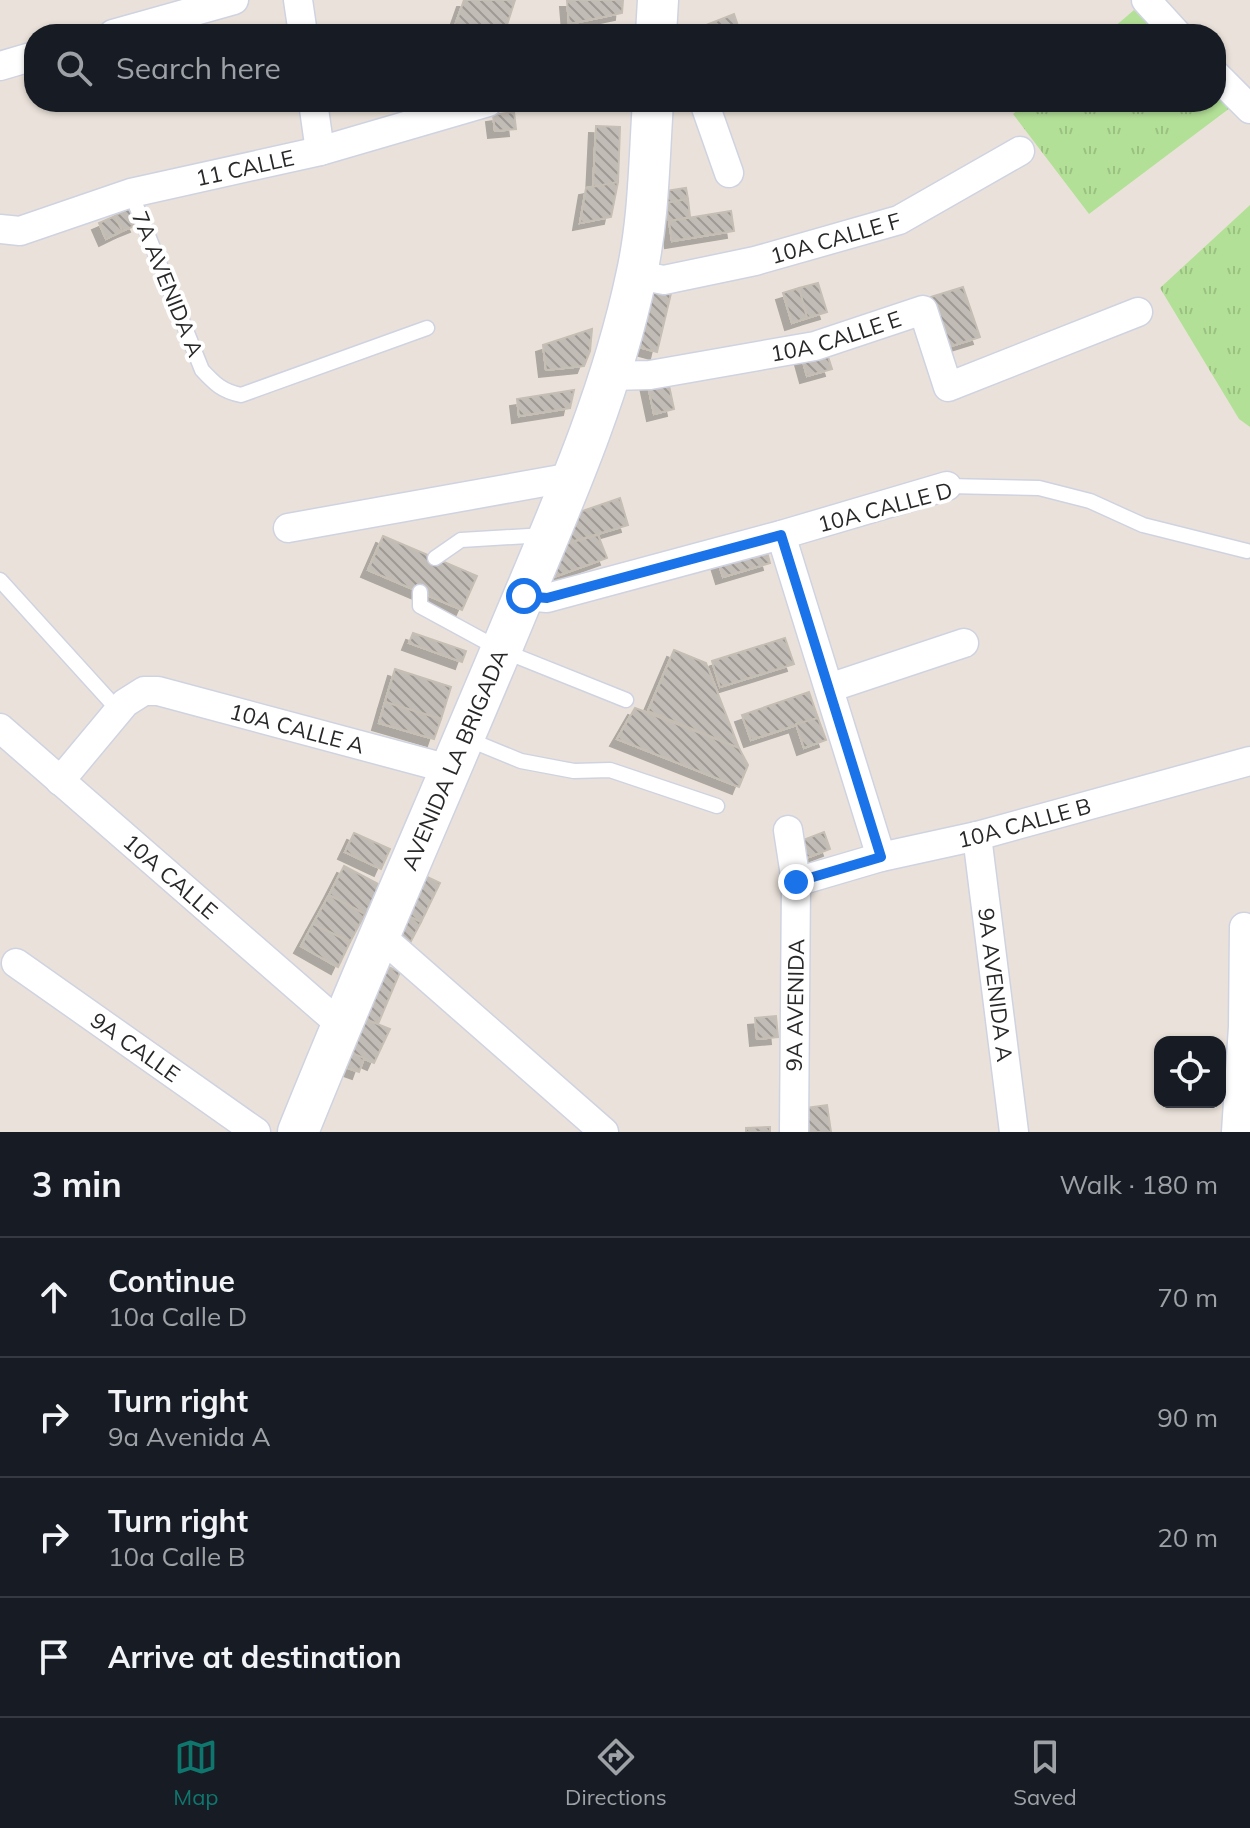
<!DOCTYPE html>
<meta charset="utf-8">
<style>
:root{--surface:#171b24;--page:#20242c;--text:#f1f3f6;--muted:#9ea1a6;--line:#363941;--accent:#0f766e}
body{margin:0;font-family:Mulish,sans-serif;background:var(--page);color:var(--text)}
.controls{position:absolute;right:24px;bottom:24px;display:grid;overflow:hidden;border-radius:16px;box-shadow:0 2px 6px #0004}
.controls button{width:72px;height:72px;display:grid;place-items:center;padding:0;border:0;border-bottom:2px solid var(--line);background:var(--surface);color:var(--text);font:40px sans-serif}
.stop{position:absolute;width:24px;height:24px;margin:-18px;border:6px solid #1a73e8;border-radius:50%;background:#fff}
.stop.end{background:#1a73e8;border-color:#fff;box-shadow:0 2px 8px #0008}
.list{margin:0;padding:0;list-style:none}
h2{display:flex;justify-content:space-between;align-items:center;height:104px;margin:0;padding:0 32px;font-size:34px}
h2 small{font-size:26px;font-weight:400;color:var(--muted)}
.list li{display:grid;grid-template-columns:52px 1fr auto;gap:24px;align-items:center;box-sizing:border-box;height:120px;padding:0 32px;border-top:2px solid var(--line)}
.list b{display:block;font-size:30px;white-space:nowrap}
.list p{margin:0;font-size:26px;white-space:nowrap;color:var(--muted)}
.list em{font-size:26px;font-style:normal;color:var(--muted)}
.icon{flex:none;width:44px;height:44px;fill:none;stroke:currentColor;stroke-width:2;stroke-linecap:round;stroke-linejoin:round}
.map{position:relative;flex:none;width:1250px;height:1132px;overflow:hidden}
.search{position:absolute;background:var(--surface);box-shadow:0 2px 6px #0004;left:24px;right:24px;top:24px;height:88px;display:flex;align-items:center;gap:20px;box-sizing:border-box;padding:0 28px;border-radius:32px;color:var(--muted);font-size:30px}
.sheet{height:584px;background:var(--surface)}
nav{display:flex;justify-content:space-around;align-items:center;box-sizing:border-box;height:112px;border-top:2px solid var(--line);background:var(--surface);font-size:22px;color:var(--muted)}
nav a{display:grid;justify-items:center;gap:4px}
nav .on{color:var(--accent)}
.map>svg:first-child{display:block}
.park{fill:url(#park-tufts)}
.building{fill:url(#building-back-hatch);stroke:#c5beb4;stroke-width:2;filter:url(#shadow)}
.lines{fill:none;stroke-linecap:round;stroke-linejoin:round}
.service-casing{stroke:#cfd3e1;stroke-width:17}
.minor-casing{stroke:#cfd3e1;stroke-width:31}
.secondary-casing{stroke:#cfd3e1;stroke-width:43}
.service{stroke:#fff;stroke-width:14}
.minor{stroke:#fff;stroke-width:28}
.secondary{stroke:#fff;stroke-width:40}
.route{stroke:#1a73e8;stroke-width:10}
.labels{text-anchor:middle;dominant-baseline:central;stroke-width:8;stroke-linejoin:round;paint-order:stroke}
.street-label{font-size:22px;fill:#282828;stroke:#fff}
</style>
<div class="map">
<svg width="1250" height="1132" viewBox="0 0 1250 1132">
<defs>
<pattern id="park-tufts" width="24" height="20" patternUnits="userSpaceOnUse" patternTransform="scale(2)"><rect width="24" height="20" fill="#b3e097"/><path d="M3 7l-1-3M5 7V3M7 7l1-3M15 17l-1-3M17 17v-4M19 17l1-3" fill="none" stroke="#9ac082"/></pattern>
<pattern id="building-back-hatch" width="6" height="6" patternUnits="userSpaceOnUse" patternTransform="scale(2)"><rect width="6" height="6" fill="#c2bcb7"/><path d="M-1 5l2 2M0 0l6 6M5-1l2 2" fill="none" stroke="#9e9995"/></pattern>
<filter id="shadow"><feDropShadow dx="-7" dy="7" stdDeviation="0" flood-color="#0004"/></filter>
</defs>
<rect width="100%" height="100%" fill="#eae2da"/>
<g class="park">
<polygon points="1134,10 1157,34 1106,34"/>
<polygon points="1216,94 1230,108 1089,214 1013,114 1027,102 1216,102"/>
<polygon points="1250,205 1250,427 1239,419 1160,288"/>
</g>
<g class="building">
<polygon points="464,0 515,0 504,34 452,34"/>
<polygon points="567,0 623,0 622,13 569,24"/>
<polygon points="734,14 739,29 726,34 709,34 706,25"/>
<polygon points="514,112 516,129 495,131 493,115"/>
<polygon points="596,126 620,127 618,182 593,187"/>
<polygon points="618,182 611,217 580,223 586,188"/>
<polygon points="686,188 688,199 666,203 665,191"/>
<polygon points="688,199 690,217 669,221 666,203"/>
<polygon points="129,208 137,225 122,231 115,216"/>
<polygon points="731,211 734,231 672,241 669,221"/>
<polygon points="115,216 122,231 106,239 99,223"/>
<polygon points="818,283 827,312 807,318 799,288"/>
<polygon points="651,284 673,285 657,352 635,346"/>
<polygon points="963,287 980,337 948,347 931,297"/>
<polygon points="799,288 807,318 792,323 783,293"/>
<polygon points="592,329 590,351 584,366 546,370 543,345"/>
<polygon points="824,344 832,369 807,376 800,351"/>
<polygon points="667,376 674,409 654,414 647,381"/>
<polygon points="574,390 570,408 519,416 517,399"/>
<polygon points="620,498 628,525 554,547 568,516"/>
<polygon points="598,535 607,558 551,578 554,547"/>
<polygon points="383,536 477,576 462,610 368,570"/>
<polygon points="767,552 770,563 723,577 718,561"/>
<polygon points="413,633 466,651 462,662 409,643"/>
<polygon points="785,638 794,664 720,687 712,661"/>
<polygon points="674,650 706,663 739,748 648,711"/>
<polygon points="395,669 451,687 441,719 385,702"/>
<polygon points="809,692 818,718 751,740 742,715"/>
<polygon points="385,702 441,719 434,739 379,723"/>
<polygon points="635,708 739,748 748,765 739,787 617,739"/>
<polygon points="818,718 826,740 804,748 796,724"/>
<polygon points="824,832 830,849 804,859 798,842"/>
<polygon points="354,833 390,849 381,869 345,852"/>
<polygon points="344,866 380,885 365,914 329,895"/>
<polygon points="423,875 440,883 421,922 404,914"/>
<polygon points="329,895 365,914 350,942 313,924"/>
<polygon points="404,914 421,922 409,945 393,937"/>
<polygon points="313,924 350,942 338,967 301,946"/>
<polygon points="379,963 400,972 378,1024 357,1016"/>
<polygon points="357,1016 390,1029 374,1063 344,1050"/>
<polygon points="776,1016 778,1037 757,1039 755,1018"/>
<polygon points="344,1050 364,1058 359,1072 339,1065"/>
<polygon points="827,1105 831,1132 809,1132 805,1108"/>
<polygon points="770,1127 770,1132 746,1132 746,1128"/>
</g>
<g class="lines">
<g class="service-casing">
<g id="service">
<path d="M131 193 202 370C215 384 222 391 241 395L427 328"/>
<polyline points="947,486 1039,488 1090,501 1143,525 1247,551"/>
<polyline points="435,558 461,540 545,535"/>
<polyline points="0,580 119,711"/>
<polyline points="420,592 420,606 501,650 626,700"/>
<polyline points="465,738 521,761 574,771 610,770 717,806"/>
</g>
</g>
<g class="minor-casing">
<g id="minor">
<polyline points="298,0 303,34"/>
<polyline points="1146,0 1177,34"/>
<polyline points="113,34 234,0"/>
<polyline points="0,66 34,56"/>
<polyline points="1216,75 1250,109"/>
<polyline points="313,102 320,151"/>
<polyline points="704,102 729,173"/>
<path id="s1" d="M0 229 20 231 131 193 320 151 488 102"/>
<path id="s2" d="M637 275 664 280 755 261 899 220 1020 151"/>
<path id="s3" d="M610 376 650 375 815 346 923 310 948 387 1138 312"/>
<polyline points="288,528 572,477"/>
<polyline points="781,535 881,857"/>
<polyline points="524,596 547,598 781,535 947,486"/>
<polyline points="829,688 964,643"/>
<path id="s4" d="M0 728 341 1025"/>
<path id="s5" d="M60 781 125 703 144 691H158L449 769"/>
<polyline points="788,830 796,882 794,1132"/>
<path id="s6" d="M977 836 1014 1132"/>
<path id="s7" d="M796 882 881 857 977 836 1250 761"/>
<polyline points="378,934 604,1132"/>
<path id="s8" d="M16 963 256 1132"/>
<polyline points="1236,1132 1243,1027 1244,927"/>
</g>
</g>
<g class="secondary-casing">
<g id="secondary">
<polyline points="656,34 658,0"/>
<path id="s9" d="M298 1132C367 960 443 790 514 619 561 507 611 395 636 277 649 220 649 160 653 102"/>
</g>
</g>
<use href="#service" class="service"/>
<use href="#minor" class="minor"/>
<use href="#secondary" class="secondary"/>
</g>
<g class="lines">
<polyline class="route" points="524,596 547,598 781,535 881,857 796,882"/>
</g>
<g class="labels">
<g class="street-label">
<text stroke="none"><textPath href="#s1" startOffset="254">11 CALLE</textPath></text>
<text stroke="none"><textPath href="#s2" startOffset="204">10A CALLE F</textPath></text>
<text transform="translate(168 284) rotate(68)">7A AVENIDA A</text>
<text stroke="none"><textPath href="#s3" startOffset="230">10A CALLE E</textPath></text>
<text transform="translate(885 507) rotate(-15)">10A CALLE D</text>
<text stroke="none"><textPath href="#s5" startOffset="282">10A CALLE A</textPath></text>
<text stroke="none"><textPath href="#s9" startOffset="404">AVENIDA LA BRIGADA</textPath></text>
<text stroke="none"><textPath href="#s7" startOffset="236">10A CALLE B</textPath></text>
<text stroke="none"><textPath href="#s4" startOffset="226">10A CALLE</textPath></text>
<text stroke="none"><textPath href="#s6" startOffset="150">9A AVENIDA A</textPath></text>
<text transform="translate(795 1005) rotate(-89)">9A AVENIDA</text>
<text stroke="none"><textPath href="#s8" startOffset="146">9A CALLE</textPath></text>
</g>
</g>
</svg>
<div class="controls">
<button><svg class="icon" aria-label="locate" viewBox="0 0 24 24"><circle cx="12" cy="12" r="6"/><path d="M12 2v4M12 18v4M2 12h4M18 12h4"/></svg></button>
</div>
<div class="stop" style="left:524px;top:596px"></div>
<div class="stop end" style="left:796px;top:882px"></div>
<div class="search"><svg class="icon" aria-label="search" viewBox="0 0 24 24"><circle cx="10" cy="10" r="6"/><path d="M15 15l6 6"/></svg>Search here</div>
</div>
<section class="sheet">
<h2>3 min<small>Walk · 180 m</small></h2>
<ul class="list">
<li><svg class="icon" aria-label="ahead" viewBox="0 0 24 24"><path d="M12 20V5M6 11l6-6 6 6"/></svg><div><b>Continue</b><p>10a Calle D</p></div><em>70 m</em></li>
<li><svg class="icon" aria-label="right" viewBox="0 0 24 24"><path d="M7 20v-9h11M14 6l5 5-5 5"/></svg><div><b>Turn right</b><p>9a Avenida A</p></div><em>90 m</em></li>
<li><svg class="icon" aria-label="right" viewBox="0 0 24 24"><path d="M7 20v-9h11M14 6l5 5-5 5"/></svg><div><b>Turn right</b><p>10a Calle B</p></div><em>20 m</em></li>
<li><svg class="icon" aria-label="arrive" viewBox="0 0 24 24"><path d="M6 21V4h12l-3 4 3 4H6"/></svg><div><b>Arrive at destination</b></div></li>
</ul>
</section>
<nav>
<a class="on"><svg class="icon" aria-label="map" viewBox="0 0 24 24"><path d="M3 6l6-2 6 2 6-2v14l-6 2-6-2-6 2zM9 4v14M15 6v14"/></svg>Map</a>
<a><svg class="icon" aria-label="directions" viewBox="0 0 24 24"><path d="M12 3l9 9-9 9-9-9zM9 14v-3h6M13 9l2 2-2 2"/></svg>Directions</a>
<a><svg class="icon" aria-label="saved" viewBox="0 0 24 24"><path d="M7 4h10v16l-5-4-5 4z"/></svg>Saved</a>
</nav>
